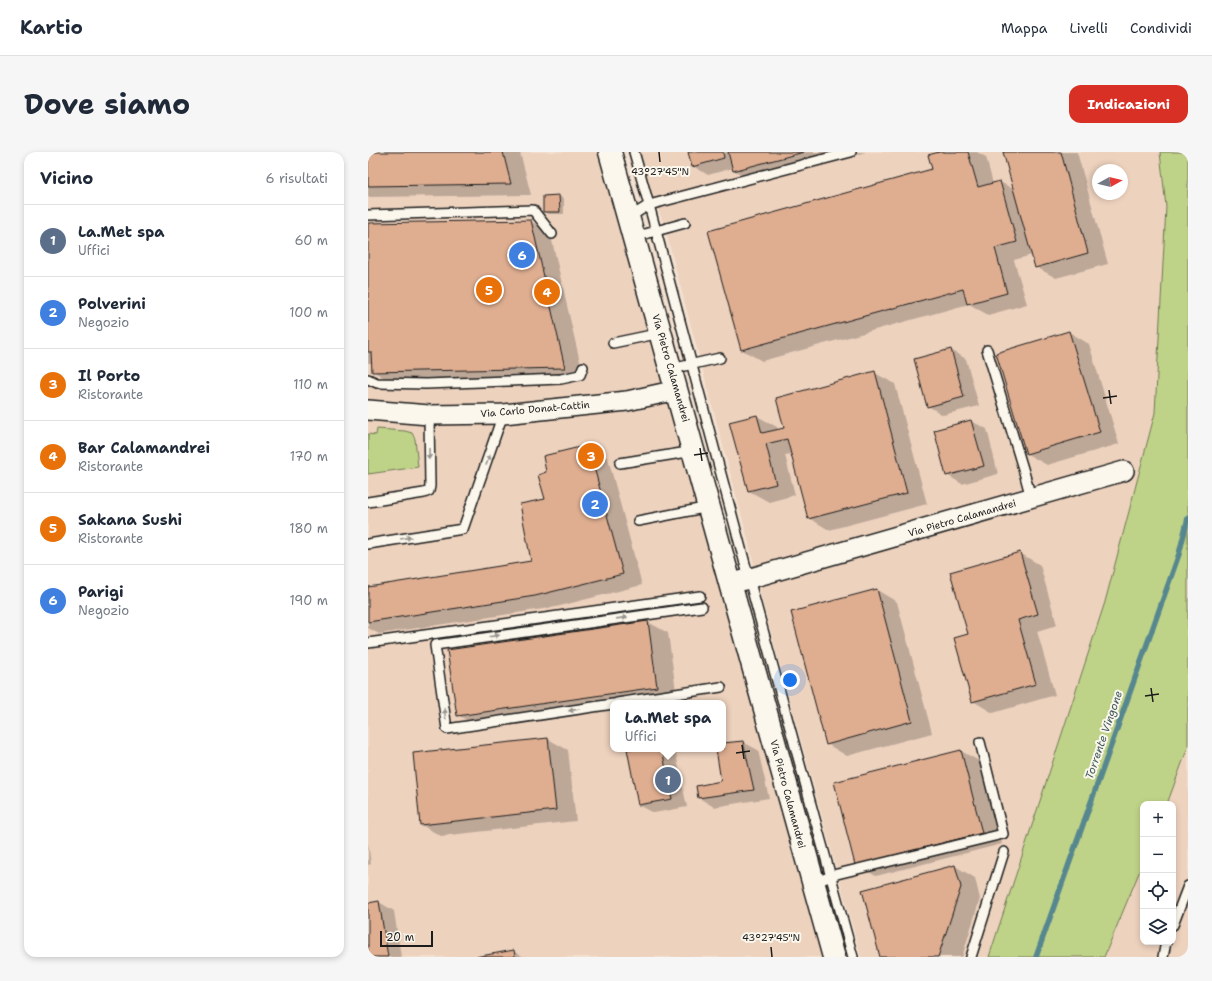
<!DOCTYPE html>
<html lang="it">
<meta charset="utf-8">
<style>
:root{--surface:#fff;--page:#f6f6f7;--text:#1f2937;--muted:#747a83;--line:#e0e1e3;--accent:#d93025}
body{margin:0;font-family:"Shantell Sans",sans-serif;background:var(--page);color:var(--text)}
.controls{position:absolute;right:12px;bottom:12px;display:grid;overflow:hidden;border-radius:8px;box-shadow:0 2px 6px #0003}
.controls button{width:36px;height:36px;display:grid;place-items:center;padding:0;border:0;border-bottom:1px solid var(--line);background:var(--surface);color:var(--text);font:20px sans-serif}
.compass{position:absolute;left:724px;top:12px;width:36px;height:36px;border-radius:50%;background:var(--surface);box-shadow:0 2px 6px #0003;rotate:82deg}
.scale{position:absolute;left:12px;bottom:10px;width:53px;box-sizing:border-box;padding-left:4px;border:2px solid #1c1c1c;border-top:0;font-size:11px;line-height:14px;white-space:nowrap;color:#1c1c1c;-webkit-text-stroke:3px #fbf7ec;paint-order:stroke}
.you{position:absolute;left:422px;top:528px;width:14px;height:14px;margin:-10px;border:3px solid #fff;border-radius:50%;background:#1a73e8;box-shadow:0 0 0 6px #1a73e833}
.badge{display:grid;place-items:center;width:26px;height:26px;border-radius:50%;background:var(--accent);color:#fff;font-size:13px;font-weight:700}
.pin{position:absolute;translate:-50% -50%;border:2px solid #fff;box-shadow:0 1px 4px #0006}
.popup{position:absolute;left:242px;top:548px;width:116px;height:52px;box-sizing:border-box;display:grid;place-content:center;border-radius:8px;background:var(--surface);filter:drop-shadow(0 1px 3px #0005);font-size:13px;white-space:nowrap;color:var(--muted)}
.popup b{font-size:15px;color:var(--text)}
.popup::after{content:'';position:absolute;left:50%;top:100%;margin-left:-8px;border:8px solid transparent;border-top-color:var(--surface)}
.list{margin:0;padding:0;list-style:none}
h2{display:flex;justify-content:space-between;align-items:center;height:52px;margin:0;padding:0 16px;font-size:17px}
h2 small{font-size:13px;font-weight:400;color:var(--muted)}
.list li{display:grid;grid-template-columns:26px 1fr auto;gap:12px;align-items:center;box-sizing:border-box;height:72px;padding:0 16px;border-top:1px solid var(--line)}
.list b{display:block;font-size:15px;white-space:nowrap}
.list p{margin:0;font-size:13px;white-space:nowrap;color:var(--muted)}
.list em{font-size:13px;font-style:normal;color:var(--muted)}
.icon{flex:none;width:22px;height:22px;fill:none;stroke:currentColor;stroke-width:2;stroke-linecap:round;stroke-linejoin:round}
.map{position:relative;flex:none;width:820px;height:805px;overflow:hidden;border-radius:12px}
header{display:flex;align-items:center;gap:24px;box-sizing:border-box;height:56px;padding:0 20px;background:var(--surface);border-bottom:1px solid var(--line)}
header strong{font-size:19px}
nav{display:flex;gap:22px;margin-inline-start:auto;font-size:14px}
.intro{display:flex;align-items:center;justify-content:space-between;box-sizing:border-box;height:96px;padding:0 24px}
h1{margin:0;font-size:28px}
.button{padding:10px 18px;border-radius:12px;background:var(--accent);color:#fff;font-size:14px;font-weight:700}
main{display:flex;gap:24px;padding:0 24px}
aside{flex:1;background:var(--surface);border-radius:12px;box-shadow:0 2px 6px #0003}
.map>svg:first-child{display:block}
.built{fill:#edd2be;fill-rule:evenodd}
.green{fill:#bfd388;stroke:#6e7852}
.shadow{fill:#0003}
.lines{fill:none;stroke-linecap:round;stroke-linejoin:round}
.stream{stroke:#57878f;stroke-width:5.5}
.building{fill:#dfae91;stroke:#1c1c1c}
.service-casing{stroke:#1c1c1c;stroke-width:12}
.minor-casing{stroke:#1c1c1c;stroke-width:22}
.secondary-casing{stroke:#1c1c1c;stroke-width:25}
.service{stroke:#fbf7ec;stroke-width:9}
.minor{stroke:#fbf7ec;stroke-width:19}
.secondary{stroke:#fbf7ec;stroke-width:22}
.oneway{fill:#97948e}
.ticks{fill:none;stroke:#1c1c1c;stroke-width:1.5}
.labels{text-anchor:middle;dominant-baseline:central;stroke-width:4;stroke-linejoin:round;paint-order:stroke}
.street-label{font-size:10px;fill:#1c1c1c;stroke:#fbf7ec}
.water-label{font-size:11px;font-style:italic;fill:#3f5a5f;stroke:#fbf7ec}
.ticks-label{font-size:10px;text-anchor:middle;fill:#1c1c1c;stroke:#fbf7ec;stroke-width:4;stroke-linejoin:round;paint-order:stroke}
</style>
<header>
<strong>Kartio</strong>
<nav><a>Mappa</a><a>Livelli</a><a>Condividi</a></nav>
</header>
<div class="intro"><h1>Dove siamo</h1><a class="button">Indicazioni</a></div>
<main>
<aside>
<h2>Vicino<small>6 risultati</small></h2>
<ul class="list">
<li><span class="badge" style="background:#5c6f8a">1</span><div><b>La.Met spa</b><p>Uffici</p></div><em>60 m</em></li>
<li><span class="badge" style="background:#3f7fe0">2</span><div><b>Polverini</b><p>Negozio</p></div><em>100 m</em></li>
<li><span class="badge" style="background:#e8710a">3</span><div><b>Il Porto</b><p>Ristorante</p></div><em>110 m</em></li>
<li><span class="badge" style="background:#e8710a">4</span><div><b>Bar Calamandrei</b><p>Ristorante</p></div><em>170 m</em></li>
<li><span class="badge" style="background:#e8710a">5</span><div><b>Sakana Sushi</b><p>Ristorante</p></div><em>180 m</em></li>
<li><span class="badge" style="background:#3f7fe0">6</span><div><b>Parigi</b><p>Negozio</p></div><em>190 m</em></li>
</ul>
</aside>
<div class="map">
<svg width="820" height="805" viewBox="0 0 820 805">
<rect width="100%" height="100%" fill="#f3e1d1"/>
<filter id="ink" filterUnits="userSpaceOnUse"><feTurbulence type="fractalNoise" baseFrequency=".025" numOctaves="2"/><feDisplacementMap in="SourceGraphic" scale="8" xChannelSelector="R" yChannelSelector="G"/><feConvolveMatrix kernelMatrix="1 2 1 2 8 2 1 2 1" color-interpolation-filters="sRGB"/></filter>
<g filter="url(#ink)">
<g class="built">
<path d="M0 0H242L466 805H0ZM245 551H355V597H245Z"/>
<path d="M271 0H792L798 55 787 261 737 450 621 805H493L394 448 382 395 295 69 279 31ZM730 18H754V42H730Z"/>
<polygon points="820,595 820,805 736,805 775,711 775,790 805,790 805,652 799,652"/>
</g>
<g class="green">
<polygon points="792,0 820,0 820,595 799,652 775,652 775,711 736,805 621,805 737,450 787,261 798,55"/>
<polygon points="9,277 37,279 44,281 47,287 50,315 0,322 0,282 8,283"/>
</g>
<g class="shadow">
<polygon points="0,0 152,0 163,43 0,45"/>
<polygon points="321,0 498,0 386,30 366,18 365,16 340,23 325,14"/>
<polygon points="574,0 609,0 618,5 625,32 632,30 647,38 638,0 709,0 740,112 688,126 668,115 664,103 646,108 659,152 620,163 601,152 394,209 374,198 565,17"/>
<polygon points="191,44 196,47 196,62 181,62 176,60"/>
<polygon points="162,69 182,80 216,227 25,231 5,219 5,211 0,211 0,72"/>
<polygon points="701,180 721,192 751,292 679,313 659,302"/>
<polygon points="583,198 598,207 611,254 575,263 560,254"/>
<polygon points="507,221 527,232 559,352 461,378 441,366 424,302 417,303 427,343 401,350 381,339 363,271 389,264 409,275 410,278 418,277"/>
<polygon points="603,269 619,277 630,322 594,332 579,323 567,278"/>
<polygon points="220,294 240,306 274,433 188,455 11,482 0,476 0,436 164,409 178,348 179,321"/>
<polygon points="652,401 672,413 689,473 669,479 687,543 625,561 605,549 601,483"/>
<polygon points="509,438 529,450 564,581 479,604 459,592"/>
<polygon points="280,470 300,481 309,546 110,575 90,563"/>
<polygon points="180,587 200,598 208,669 73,684 53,673"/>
<polygon points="375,590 390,598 401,646 346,655 331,646 329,635 354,630 349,597 355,597 355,592"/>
<polygon points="260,597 307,597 319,655 286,661 271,653"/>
<polygon points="593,599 613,610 634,692 508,724 488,713"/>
<polygon points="0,691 3,712 0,713"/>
<polygon points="587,714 607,726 612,747 594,805 513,805"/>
<polygon points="11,750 26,759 33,805 0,805 0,752"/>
<polygon points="145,799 156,805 113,805"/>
</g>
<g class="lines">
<polyline class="stream" points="668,805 811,402 820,366"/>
</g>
<g class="building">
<polygon points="0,0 135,0 143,32 0,34"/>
<polygon points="320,0 355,0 356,6 324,15"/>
<polygon points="360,0 436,0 365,19"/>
<polygon points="571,0 600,0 610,35 632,29 649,90 627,96 639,141 599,152 595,137 373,198 340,79 564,17 560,3"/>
<polygon points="635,0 693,0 720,101 667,116"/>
<polygon points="191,43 192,60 175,60 175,44"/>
<polygon points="163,68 197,216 4,220 3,200 0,200 0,71"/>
<polygon points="701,179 732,280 658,302 628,201"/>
<polygon points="583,197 596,245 559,255 546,207"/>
<polygon points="507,219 539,341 440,367 419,287 398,292 408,332 380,339 361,270 389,263 394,281 416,276 408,246"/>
<polygon points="603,268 616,314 578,324 566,278"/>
<polygon points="220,293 255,422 167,444 0,470 0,435 163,409 152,352 177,347 170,323 178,320 175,304"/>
<polygon points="652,400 670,462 650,468 668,532 604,550 586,486 600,482 582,420"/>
<polygon points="509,437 544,569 458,593 423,460"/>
<polygon points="280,469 289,535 89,564 79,498"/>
<polygon points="180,586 188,658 52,673 45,601"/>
<polygon points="375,589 386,638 330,646 328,634 353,629 348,597 355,597 355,591"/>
<polygon points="259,597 294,597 304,647 270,653"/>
<polygon points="593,598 614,681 487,713 466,630"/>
<polygon points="587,713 593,735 570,805 512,805 494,738"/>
<polygon points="11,749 20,805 0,805 0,751"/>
<polygon points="146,798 147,805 107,805"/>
</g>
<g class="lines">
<g class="service-casing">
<g id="service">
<polyline points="266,0 281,53 387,449 485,805"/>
<polyline points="0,63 165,58 184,82"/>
<polyline points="260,66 281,53 483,0"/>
<polyline points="266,85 317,71"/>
<polyline points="245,191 293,181"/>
<polyline points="619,198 656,320 663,346"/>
<polyline points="303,217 352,206"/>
<polyline points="0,227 9,231 58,232 193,227 212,223 215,215"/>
<polyline points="252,311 326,299"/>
<polyline points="0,350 56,341 61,339 62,334 61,263"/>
<polyline points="270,369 341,355"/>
<polyline points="0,392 95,377 135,262"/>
<polyline points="0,491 332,444"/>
<polyline points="249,551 353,535"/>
<polyline points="245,552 79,577 67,493 334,455"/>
<polyline points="445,731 469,722 635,682 612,590"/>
<polyline points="805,773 820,734"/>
<polyline points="603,805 636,700"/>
<polyline points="795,805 798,790"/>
</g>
</g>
<g class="minor-casing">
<g id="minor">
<polyline points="0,258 61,263 135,262 259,249 309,238"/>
<polyline points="362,432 756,319"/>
</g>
</g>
<g class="secondary-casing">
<polyline id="secondary" points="242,0 466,805"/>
</g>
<use href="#service" class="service"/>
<use href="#minor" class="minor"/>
<use href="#secondary" class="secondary"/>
</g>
<defs><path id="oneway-solid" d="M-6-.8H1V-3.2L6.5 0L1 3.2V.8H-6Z"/></defs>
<g class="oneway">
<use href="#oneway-solid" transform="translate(61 302) rotate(90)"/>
<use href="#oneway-solid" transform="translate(120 308) rotate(-70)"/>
<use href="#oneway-solid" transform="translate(38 386) rotate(-9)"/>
<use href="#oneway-solid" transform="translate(254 466) rotate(-8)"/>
<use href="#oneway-solid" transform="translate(126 484) rotate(-8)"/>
<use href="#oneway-solid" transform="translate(206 558) rotate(171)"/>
<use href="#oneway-solid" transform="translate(77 562) rotate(-98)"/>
</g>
</g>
<path class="ticks" d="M291 0 292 10M741 238 743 252M735 246 749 244M332 296 334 309M326 303 340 301M783 536 785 550M777 544 791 542M374 593 376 607M368 601 382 599M403 795 404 805"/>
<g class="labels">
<g class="street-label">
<text transform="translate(303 216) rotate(74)">Via Pietro Calamandrei</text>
<text transform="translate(167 257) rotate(-5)">Via Carlo Donat-Cattin</text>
<text transform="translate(594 366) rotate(-16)">Via Pietro Calamandrei</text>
<text transform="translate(420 642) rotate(75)">Via Pietro Calamandrei</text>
</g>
<g class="water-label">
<text transform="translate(736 583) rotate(-71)">Torrente Vingone</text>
</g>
</g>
<g class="ticks-label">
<text x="292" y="23">43°27'45"N</text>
<text x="403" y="789">43°27'45"N</text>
</g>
</svg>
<div class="controls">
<button>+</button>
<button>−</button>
<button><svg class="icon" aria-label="locate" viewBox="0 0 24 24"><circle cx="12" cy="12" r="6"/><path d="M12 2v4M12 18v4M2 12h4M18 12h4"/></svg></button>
<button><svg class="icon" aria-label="layers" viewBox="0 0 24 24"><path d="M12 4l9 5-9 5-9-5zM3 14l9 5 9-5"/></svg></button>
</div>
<svg class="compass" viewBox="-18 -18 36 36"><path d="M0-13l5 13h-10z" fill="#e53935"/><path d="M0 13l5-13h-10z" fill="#747a83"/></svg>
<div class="scale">20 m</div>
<div class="you"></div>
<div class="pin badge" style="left:300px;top:628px;background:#5c6f8a">1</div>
<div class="popup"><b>La.Met spa</b>Uffici</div>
<div class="pin badge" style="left:227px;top:352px;background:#3f7fe0">2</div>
<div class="pin badge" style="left:223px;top:304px;background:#e8710a">3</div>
<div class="pin badge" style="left:179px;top:140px;background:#e8710a">4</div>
<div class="pin badge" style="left:121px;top:138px;background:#e8710a">5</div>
<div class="pin badge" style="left:154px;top:103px;background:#3f7fe0">6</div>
</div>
</main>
